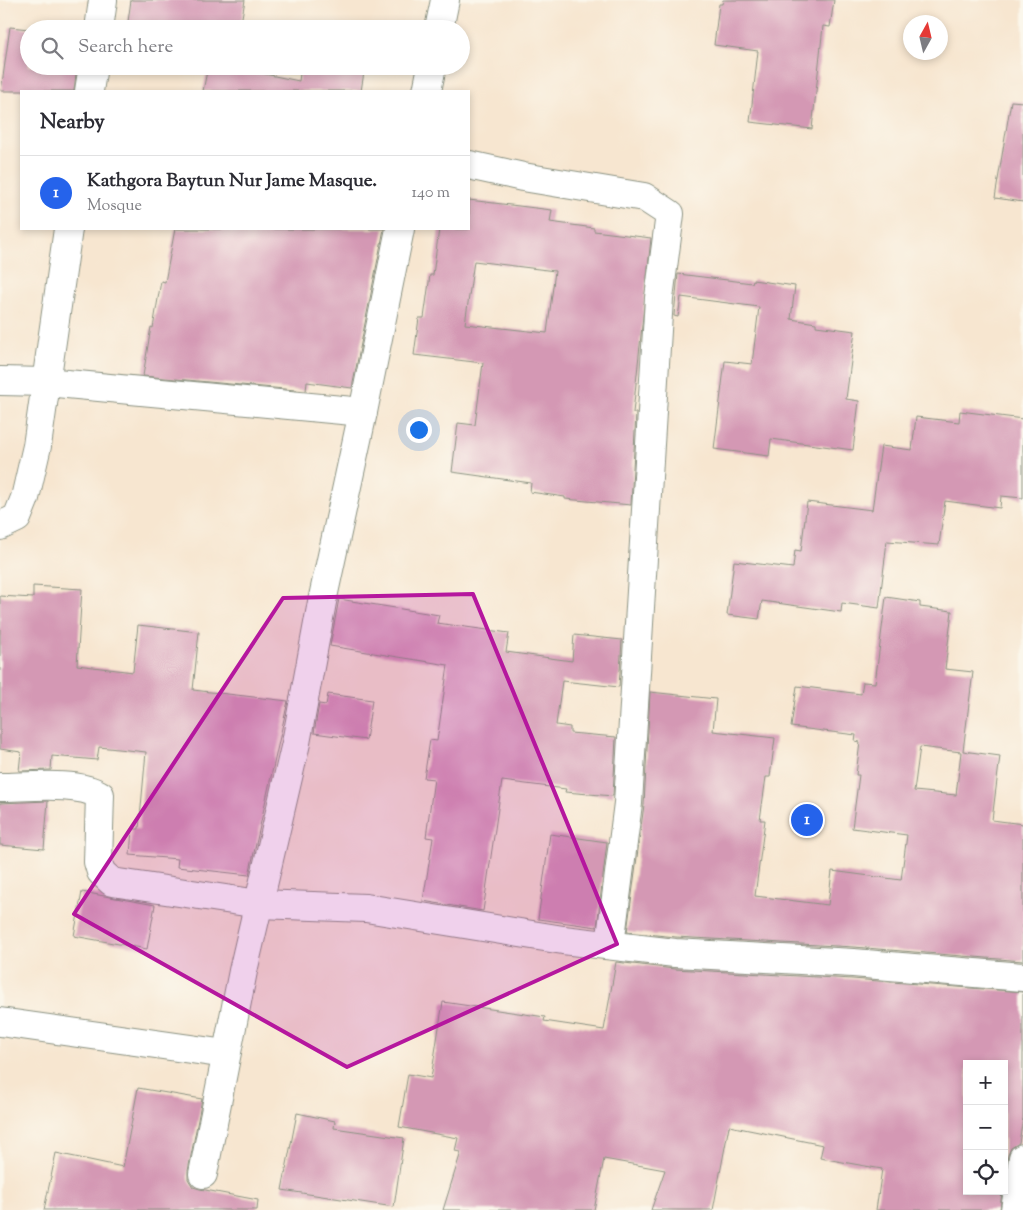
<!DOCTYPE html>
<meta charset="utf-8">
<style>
:root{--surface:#fff;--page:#f2f2f3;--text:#2b2b33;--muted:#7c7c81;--line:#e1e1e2;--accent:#2563eb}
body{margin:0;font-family:"Sorts Mill Goudy",serif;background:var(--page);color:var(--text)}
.controls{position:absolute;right:15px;bottom:15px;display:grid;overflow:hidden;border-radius:0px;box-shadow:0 2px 8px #0003}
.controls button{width:45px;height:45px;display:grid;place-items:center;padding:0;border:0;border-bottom:1px solid var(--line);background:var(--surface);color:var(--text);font:25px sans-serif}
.compass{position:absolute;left:903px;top:15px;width:45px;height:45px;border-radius:50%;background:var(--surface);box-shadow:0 2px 8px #0003;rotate:8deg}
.you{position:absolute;left:418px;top:429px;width:18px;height:18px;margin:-12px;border:4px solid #fff;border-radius:50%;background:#1a73e8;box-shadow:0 0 0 8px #1a73e833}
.badge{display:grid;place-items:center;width:32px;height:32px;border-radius:50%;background:var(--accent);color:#fff;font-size:16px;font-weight:700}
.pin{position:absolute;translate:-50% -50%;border:2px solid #fff;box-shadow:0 1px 5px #0006}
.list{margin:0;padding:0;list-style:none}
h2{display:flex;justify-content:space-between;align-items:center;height:65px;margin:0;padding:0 20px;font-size:21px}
h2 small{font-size:16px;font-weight:400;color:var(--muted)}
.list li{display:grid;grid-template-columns:32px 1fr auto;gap:15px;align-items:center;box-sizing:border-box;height:75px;padding:0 20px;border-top:1px solid var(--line)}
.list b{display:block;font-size:19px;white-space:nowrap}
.list p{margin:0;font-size:16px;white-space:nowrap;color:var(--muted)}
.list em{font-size:16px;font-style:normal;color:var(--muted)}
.icon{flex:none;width:28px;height:28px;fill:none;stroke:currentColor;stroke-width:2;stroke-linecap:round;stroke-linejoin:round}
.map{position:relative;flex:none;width:1023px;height:1210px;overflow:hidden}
.search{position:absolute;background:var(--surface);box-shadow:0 2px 8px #0003;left:20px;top:20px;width:450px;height:55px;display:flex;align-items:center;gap:12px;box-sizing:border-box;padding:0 18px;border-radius:28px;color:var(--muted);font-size:19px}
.panel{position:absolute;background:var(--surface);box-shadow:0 2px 8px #0003;left:20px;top:90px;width:450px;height:140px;border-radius:0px}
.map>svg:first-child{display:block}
.building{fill:#d498b4;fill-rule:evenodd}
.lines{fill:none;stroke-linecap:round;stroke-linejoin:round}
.minor-casing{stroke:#8b9282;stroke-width:30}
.minor{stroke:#fff;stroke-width:28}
.marked{fill:#b5179e;fill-opacity:0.2;stroke:#b5179e;stroke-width:4;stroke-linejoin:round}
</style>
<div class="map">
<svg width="1023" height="1210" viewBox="0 0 1023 1210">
<rect width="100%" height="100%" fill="#fbf7ec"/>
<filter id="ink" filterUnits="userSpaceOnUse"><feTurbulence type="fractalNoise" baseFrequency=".02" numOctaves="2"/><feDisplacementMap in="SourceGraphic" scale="10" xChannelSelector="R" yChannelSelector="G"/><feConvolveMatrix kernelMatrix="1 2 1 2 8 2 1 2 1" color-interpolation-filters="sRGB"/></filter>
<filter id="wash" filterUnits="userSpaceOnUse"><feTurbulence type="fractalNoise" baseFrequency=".0096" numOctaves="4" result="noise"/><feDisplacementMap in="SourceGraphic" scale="20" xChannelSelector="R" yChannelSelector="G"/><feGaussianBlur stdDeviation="1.12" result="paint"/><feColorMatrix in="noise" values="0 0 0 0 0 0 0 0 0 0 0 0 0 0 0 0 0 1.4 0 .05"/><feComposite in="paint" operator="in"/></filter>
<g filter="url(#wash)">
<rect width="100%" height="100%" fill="#f7e6d0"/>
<g id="blocks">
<g class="building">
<polygon points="131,0 245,0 240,29 127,29"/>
<polygon points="723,0 834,0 830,27 823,26 812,129 750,122 758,51 714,45 719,4 722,4"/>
<polygon points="10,27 29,29 29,66 77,66 74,91 1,91"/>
<polygon points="208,66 226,66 299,81 301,66 365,66 361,91 203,91"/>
<polygon points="1011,101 1023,102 1023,202 995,198"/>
<path d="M469 200 552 210 550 222 594 228V231L651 238 633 413H636L631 505 565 499V497L530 492 531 483 452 472 458 423 475 425 483 363 414 355 419 318H424L430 275H433L439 229H469ZM474 261 555 271 547 333 465 324Z"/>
<polygon points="175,229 384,229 352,388 307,382 306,391 143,376 151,327 153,328 161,281 165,282"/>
<polygon points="678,274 752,283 753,280 795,286 791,319 816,323 816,326 855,331 846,399 859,401 853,450 771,439 769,456 714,449 725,361 752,364 759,307 681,297 678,317 674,316"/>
<polygon points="960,411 1023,419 1023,498 1001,496 1000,508 945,501 939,545 887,541 879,608 842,603 841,612 762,601 759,619 727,615 734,561 793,568 795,550 801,551 807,502 872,510 881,446 912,450 916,417 959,422"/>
<polygon points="33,586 82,589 77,665 133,672 138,625 199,632 193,690 288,701 249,875 177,867 178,859 130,855 132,829 139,829 146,752 99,747 97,760 52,756 51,770 19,771 21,752 0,749 0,596 33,598"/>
<path d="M886 597 920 602V607L952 611 945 669 973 672 963 751 1000 756 992 820 1023 824V961L854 947 676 937 627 932 644 805 650 692 716 699 713 731 775 738 770 777H766L760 820H765L755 896 828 905 832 871 901 880 907 835 852 828 859 775H856L860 742 855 741 856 735 791 727 797 686 861 694 863 682 875 683ZM920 747 961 752 956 795 914 791Z"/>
<polygon points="339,599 439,615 437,623 509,633 506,652 572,661 574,635 622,640 619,687 562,681 556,725 570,727 570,733 616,737 613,796 565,792 566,789 502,781 483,911 423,901 433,838 426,837 434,779 424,778 430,740 437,741 448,665 330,646"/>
<polygon points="328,694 372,700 366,740 314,733 319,704 326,705"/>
<polygon points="48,801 44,849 0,845 0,803"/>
<polygon points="550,834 607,842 597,927 538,919"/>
<polygon points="82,892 155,905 147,949 74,936"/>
<polygon points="616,962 674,969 852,979 1023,992 1023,1118 1019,1143 1011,1148 1008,1155 1004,1177 1004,1064 967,1064 967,1191 1002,1191 1000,1210 876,1210 882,1169 820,1158 823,1145 729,1126 713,1210 651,1210 665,1170 604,1159 594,1210 443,1210 461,1152 455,1151 458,1138 399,1127 408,1074 431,1078 443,1002 545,1017 544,1021 604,1030"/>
<polygon points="138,1088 202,1099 188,1171 188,1179 193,1187 200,1189 258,1200 257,1210 44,1210 56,1153 123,1167"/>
<polygon points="297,1113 335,1121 334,1128 404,1138 394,1207 282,1190"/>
</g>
</g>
</g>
<g filter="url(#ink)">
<use href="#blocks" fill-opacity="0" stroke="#8b9282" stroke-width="1"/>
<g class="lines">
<g class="minor-casing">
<g id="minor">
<polyline points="99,29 103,0"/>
<polyline points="439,29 445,0"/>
<polyline points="89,91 93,66"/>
<polyline points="427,91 432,66"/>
<polyline points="469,165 523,177 644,197 670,214 659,298 628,803 610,945"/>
<polyline points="0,381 46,382 363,412"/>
<polyline points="0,526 17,518 25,498 37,446 68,229"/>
<path d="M0 787C27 787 78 781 100 795L98 862 101 872 112 882 259 904 366 908 563 940 675 953 853 963 1023 977"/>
<polyline points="0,1022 226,1054"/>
<polyline points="203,1174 243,971 296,743 322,602 363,412 400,229"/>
<polyline points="1015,1210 1023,1158"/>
</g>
</g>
<use href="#minor" class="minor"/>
</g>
</g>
<path class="marked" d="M473 594 617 944 347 1067 74 914 283 598Z"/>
</svg>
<div class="controls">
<button>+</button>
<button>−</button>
<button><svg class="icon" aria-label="locate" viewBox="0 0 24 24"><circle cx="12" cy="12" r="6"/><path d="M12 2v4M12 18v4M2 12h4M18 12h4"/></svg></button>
</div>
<svg class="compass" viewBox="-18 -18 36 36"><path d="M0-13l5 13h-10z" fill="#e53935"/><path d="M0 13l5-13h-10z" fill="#7c7c81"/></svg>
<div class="you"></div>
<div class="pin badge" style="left:807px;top:820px">1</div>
<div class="search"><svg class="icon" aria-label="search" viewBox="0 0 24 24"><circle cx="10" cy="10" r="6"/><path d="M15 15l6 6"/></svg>Search here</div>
<section class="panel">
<h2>Nearby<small></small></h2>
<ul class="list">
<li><span class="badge">1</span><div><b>Kathgora Baytun Nur Jame Masque.</b><p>Mosque</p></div><em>140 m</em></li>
</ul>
</section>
</div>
